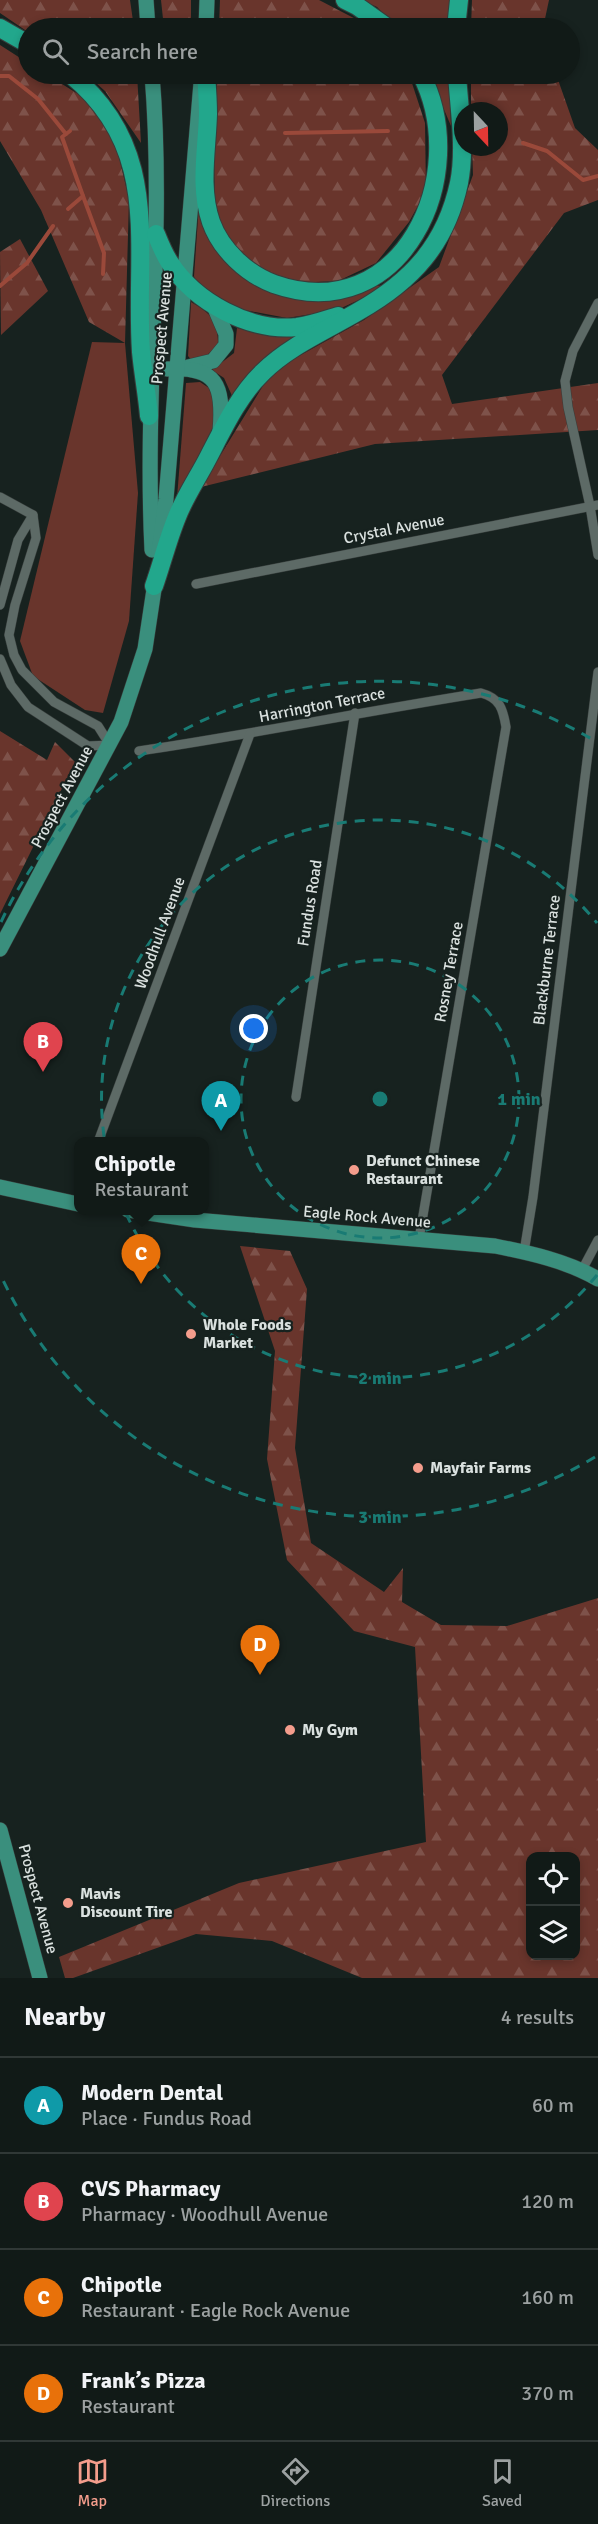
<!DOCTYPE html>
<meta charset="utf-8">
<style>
:root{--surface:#111a17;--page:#1e2724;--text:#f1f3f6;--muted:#9ca1a1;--line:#303836;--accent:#f49d8c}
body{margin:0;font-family:Signika,sans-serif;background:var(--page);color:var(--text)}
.controls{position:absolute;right:18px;bottom:18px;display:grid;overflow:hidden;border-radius:12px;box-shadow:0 3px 9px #0003}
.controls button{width:54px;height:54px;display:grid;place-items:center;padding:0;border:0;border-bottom:2px solid var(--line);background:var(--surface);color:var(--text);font:30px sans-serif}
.compass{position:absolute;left:454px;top:102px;width:54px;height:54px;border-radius:50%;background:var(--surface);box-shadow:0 3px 9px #0003;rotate:158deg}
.you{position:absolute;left:254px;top:1029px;width:21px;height:21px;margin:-15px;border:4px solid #fff;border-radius:50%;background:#1a73e8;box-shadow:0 0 0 9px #1a73e833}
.badge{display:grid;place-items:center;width:39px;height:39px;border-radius:50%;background:var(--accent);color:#fff;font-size:20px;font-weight:700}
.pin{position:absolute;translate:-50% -50px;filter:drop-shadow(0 2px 3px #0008)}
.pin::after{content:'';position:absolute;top:32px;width:21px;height:18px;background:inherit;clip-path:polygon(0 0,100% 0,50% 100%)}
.popup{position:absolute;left:74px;top:1137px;width:135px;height:78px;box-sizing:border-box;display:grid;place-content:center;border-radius:12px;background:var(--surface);filter:drop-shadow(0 2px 4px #0005);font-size:20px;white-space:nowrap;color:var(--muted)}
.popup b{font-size:22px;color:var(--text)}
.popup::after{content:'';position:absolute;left:50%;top:100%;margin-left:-12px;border:12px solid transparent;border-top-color:var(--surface)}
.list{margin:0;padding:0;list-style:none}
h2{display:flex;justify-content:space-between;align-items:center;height:78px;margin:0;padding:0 24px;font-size:26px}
h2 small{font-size:20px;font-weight:400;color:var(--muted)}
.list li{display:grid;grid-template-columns:39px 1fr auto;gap:18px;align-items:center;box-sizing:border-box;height:96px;padding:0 24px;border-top:2px solid var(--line)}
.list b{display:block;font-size:22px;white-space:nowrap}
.list p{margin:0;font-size:20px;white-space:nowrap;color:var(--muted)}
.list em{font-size:20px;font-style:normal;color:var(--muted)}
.icon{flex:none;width:33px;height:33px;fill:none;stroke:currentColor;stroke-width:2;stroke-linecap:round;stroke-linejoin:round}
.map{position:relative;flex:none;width:598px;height:1978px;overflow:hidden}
.search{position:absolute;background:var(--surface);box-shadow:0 3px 9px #0003;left:18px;right:18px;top:18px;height:66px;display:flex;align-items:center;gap:15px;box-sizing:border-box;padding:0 21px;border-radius:33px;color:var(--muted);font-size:22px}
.sheet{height:462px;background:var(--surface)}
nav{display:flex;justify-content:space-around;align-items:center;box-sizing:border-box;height:84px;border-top:2px solid var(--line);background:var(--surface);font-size:16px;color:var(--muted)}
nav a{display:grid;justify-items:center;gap:3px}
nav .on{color:var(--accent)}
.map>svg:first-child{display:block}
.green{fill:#69352c}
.forest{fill:url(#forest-firs);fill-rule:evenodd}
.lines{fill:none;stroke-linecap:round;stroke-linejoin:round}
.stream{stroke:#9a493a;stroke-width:4}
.minor-casing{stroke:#373e3c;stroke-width:10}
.primary-casing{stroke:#373e3c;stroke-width:16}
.motorway-casing{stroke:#373e3c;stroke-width:20}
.minor{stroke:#5d6a66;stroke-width:9}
.primary{stroke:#3a8f7d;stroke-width:15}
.motorway{stroke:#22a78c;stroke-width:18}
.ring{fill:none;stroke:#197b74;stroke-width:3;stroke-dasharray:10 8}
.poi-dot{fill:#f49d8c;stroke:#17221f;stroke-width:2}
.labels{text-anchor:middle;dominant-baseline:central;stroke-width:4.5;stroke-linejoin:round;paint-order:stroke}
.street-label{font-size:16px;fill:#dae1df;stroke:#17221f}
.poi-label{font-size:16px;font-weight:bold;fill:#dae1df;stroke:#17221f;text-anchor:start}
.centre{fill:#197b74;stroke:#17221f;stroke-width:3}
.ring-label{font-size:18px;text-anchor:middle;font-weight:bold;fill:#197b74;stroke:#17221f;stroke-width:4.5;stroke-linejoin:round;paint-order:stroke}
</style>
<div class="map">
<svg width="598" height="1978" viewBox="0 0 598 1978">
<defs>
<pattern id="forest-firs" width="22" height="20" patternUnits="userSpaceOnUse" patternTransform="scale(1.5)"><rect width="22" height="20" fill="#69352c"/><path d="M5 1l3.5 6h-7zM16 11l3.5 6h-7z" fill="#7e524a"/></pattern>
</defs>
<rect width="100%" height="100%" fill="#17221f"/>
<g class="green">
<polygon points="362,0 452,0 447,28 397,28 377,7"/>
<polygon points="429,74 449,74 451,126"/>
<polygon points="199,204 220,254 262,289 317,300 373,286 391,285 337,310 287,318 239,309 196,283 194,276"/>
<path d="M191 302C212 314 218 321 218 345L204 358 193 362 188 356Z"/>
<polygon points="237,328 265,334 308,332 233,398 224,378 212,370 234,353"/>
<polygon points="92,342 125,343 138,493 129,621 103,713 85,710 33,676 20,641"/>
<polygon points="200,382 215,392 213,436 177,498 186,383"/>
</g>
<g class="forest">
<polygon points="0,0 130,0 134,28 28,28 28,32 0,13"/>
<polygon points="161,0 191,0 191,28 164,28"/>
<polygon points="220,0 319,0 373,28 219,28"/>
<polygon points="472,0 549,0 543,28 471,28"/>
<polygon points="0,45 28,63 28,74 46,74 94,104 117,149 129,199 125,343 89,322 41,210 0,141"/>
<polygon points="86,74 137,74 141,143 105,91"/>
<polygon points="217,74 409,74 425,123 426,191 409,222 376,263 338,281 292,283 245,263 215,219 214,156"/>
<polygon points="471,74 556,74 575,128 598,150 598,200 564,213 442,375 452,404 598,383 598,430 375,444 201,487 272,371 364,320 439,267 473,175 472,147 499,147 499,111 471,111"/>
<polygon points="20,239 48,291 1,335 0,252"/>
<polygon points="0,731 47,760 55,742 75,762 0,914"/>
<path d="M240 1246 290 1251 307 1289 295 1448 311 1543 384 1592 403 1568 402 1602 441 1625 507 1626 598 1598V1978H362L272 1941 196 1934 73 1978H65L59 1957 239 1883 426 1842 415 1647 354 1631 287 1560 267 1459 275 1351ZM530 1856H576V1956H530Z"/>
</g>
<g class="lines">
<g class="stream">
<polyline points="0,76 9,76 38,99 66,134"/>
<polyline points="285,133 388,131"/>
<polyline points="523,143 547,151 583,180 598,176"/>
<polyline points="83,196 104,253 103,274"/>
<polyline points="68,209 83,196 62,137 70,131"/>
<polyline points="0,286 27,263 53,226"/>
</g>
<g class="minor-casing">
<g id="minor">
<polyline points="598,303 573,351 565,381 568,407 590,506 598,555"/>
<polyline points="0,497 33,515"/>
<polyline points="196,584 598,505"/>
<polyline points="0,605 18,540 33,515 36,538 15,605 9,635 14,655 22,670 54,702 98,726 110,745"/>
<polyline points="0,659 11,685 28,707 88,746 110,745"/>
<path d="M139 751C253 734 367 711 481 693 500 698 503 709 506 727L419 1239"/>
<polyline points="296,1097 355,713"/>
<polyline points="98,1142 250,734"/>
<polyline points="524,1252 533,1197 598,672"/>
<polyline points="582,1270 598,1240"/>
</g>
</g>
<g class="primary-casing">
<g id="primary">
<polyline points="146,0 148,28"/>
<polyline points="206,28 207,0"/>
<path d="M152 74C165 232 144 391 152 550"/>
<polyline points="188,367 213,361 226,345 226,334 214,306"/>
<path d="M167 369C217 366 224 385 220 431"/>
<polyline points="159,552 166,499 201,83"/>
<polyline points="0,949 121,722 145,649 156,576"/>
<polyline points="0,1187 78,1204"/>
<path d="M128 1210 195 1220 495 1246C530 1253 567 1261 598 1279"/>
<polyline points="0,1830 40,1978"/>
</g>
</g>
<g class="motorway-casing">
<g id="motorway">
<polyline points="345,0 357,6 388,28"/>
<polyline points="0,28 28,44"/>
<polyline points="456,28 459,0"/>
<path d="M70 74C164 150 134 247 141 352 143 373 147 394 149 416"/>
<path d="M206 74C207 87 208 101 208 114 207 150 199 187 211 222 221 250 247 274 274 284 402 329 473 175 421 74"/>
<path d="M156 234C160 244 164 254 170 263 195 302 250 332 297 327 311 325 325 320 338 316"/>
<path d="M154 586C162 563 168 539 177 517 185 496 199 476 209 456 224 427 239 395 263 372 289 346 327 330 359 311 412 281 446 244 459 183 466 148 459 108 457 74"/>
</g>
</g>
<use href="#minor" class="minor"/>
<use href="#primary" class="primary"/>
<use href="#motorway" class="motorway"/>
</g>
<g class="ring">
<circle cx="380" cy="1099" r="139"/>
<path d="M597 1275A279 279 0 1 1 597 923"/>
<path d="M595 1457A418 418 0 0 1 1 1276M1 922A418 418 0 0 1 595 741"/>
</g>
<g class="poi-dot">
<circle cx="354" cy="1170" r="6"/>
<circle cx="191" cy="1334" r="6"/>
<circle cx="418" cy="1468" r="6"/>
<circle cx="290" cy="1730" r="6"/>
<circle cx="68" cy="1903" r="6"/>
</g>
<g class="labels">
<g class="street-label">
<text transform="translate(162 328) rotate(-85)">Prospect Avenue</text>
<text transform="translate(394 529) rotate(-11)">Crystal Avenue</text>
<text transform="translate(322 705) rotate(-11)">Harrington Terrace</text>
<text transform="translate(62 797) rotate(-62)">Prospect Avenue</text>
<text transform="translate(310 903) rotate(-81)">Fundus Road</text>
<text transform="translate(160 933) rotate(-70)">Woodhull Avenue</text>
<text transform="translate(547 960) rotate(-83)">Blackburne Terrace</text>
<text transform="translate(449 972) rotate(-80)">Rosney Terrace</text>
<text transform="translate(367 1217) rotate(5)">Eagle Rock Avenue</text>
<text transform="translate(38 1899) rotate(75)">Prospect Avenue</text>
</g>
<g class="poi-label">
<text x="366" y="1161">Defunct Chinese<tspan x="366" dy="18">Restaurant</tspan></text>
<text x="203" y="1325">Whole Foods<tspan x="203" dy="18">Market</tspan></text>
<text x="430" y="1468">Mayfair Farms</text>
<text x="302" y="1730">My Gym</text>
<text x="80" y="1894">Mavis<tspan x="80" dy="18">Discount Tire</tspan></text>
</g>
</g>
<circle cx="380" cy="1099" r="9" class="centre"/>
<g class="ring-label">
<text x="519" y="1105">1 min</text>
<text x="380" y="1384">2 min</text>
<text x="380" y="1523">3 min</text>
</g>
</svg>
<div class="controls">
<button><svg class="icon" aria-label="locate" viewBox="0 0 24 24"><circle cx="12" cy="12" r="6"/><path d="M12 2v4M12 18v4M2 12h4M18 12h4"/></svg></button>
<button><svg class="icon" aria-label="layers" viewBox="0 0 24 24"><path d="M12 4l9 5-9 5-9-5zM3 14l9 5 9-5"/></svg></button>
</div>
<svg class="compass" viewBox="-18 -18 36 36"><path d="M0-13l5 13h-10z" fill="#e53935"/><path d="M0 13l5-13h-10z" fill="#9ca1a1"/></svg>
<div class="you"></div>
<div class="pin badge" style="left:221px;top:1131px;background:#0f9aa8">A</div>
<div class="pin badge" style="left:43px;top:1072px;background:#e0444e">B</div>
<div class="pin badge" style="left:141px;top:1284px;background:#e8710a">C</div>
<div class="popup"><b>Chipotle</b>Restaurant</div>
<div class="pin badge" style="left:260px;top:1675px;background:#e8710a">D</div>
<div class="search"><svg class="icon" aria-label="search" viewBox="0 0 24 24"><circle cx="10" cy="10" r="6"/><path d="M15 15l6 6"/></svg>Search here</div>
</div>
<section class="sheet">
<h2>Nearby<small>4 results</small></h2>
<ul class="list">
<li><span class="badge" style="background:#0f9aa8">A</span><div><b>Modern Dental</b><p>Place · Fundus Road</p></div><em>60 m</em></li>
<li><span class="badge" style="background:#e0444e">B</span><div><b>CVS Pharmacy</b><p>Pharmacy · Woodhull Avenue</p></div><em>120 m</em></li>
<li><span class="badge" style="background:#e8710a">C</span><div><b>Chipotle</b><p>Restaurant · Eagle Rock Avenue</p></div><em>160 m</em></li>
<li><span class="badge" style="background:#e8710a">D</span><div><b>Frank’s Pizza</b><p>Restaurant</p></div><em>370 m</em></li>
</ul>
</section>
<nav>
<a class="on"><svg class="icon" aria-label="map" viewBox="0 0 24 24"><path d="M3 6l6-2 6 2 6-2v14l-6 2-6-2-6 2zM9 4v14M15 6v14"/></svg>Map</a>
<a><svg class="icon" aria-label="directions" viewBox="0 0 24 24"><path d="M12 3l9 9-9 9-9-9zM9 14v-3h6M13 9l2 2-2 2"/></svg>Directions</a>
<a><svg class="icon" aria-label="saved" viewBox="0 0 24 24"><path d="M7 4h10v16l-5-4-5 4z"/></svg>Saved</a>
</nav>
